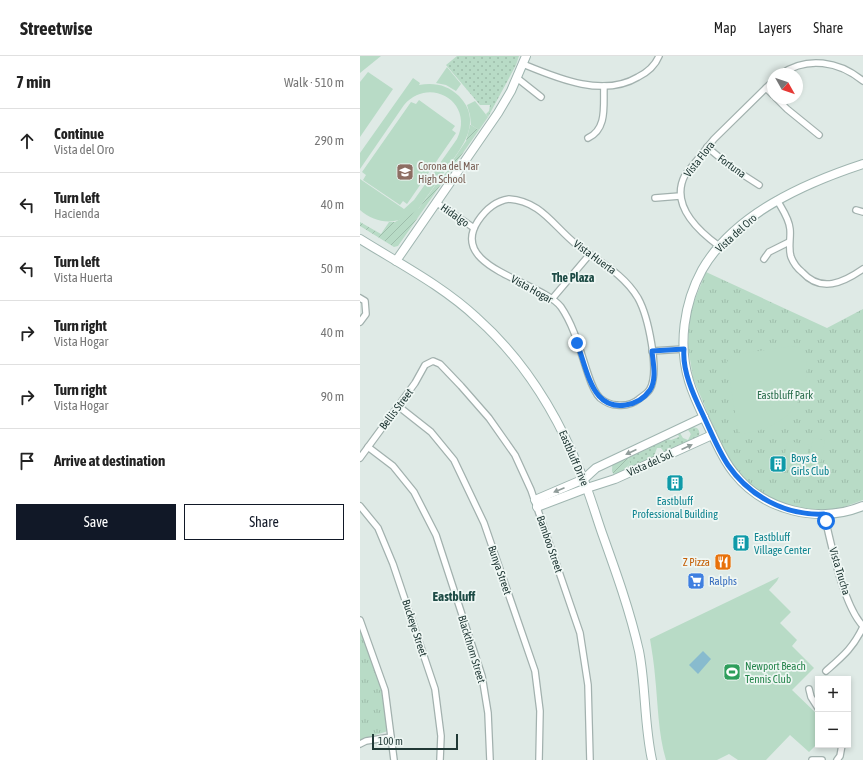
<!DOCTYPE html>
<meta charset="utf-8">
<style>
:root{--surface:#fff;--page:#f2f2f2;--text:#222;--muted:#767676;--line:#e0e0e0;--accent:#111827}
body{margin:0;font-family:"Asap Condensed",sans-serif;background:var(--page);color:var(--text)}
.controls{position:absolute;right:12px;bottom:12px;display:grid;overflow:hidden;border-radius:0px;box-shadow:0 2px 6px #0003}
.controls button{width:36px;height:36px;display:grid;place-items:center;padding:0;border:0;border-bottom:1px solid var(--line);background:var(--surface);color:var(--text);font:20px sans-serif}
.compass{position:absolute;left:407px;top:12px;width:36px;height:36px;border-radius:50%;background:var(--surface);box-shadow:0 2px 6px #0003;rotate:130deg}
.scale{position:absolute;left:12px;bottom:10px;width:86px;box-sizing:border-box;padding-left:4px;border:2px solid #213936;border-top:0;font-size:11px;line-height:14px;white-space:nowrap;color:#213936;-webkit-text-stroke:3px #eff7f4;paint-order:stroke}
.stop{position:absolute;width:12px;height:12px;margin:-9px;border:3px solid #1a73e8;border-radius:50%;background:#fff}
.stop.end{background:#1a73e8;border-color:#fff;box-shadow:0 1px 4px #0008}
.list{margin:0;padding:0;list-style:none}
h2{display:flex;justify-content:space-between;align-items:center;height:52px;margin:0;padding:0 16px;font-size:17px}
h2 small{font-size:13px;font-weight:400;color:var(--muted)}
.list li{display:grid;grid-template-columns:26px 1fr auto;gap:12px;align-items:center;box-sizing:border-box;height:64px;padding:0 16px;border-top:1px solid var(--line)}
.list b{display:block;font-size:15px;white-space:nowrap}
.list p{margin:0;font-size:13px;white-space:nowrap;color:var(--muted)}
.list em{font-size:13px;font-style:normal;color:var(--muted)}
.actions{display:flex;gap:8px;padding:12px 16px}
.actions a{flex:1;padding:9px 0;border:1px solid var(--accent);border-radius:0px;text-align:center;font-size:14px;color:var(--accent)}
.actions .main{background:var(--accent);color:#fff}
.icon{flex:none;width:22px;height:22px;fill:none;stroke:currentColor;stroke-width:2;stroke-linecap:round;stroke-linejoin:round}
.map{position:relative;flex:none;width:503px;height:704px;overflow:hidden}
header{display:flex;align-items:center;gap:24px;box-sizing:border-box;height:56px;padding:0 20px;background:var(--surface);border-bottom:1px solid var(--line)}
header strong{font-size:19px}
nav{display:flex;gap:22px;margin-inline-start:auto;font-size:14px}
main{display:flex}
aside{flex:1;background:var(--surface)}
.map>svg:first-child{display:block}
.grass{fill:url(#grass-dots)}
.park{fill:url(#park-tufts)}
.garden{fill:url(#garden-furrows)}
.pitch{fill:#b8dbc6}
.water{fill:#88bbce}
.lines{fill:none;stroke-linecap:round;stroke-linejoin:round}
.street-casing{stroke:#a2b1ae;stroke-width:8}
.secondary-casing{stroke:#9fb5b0;stroke-width:10}
.street{stroke:#fff;stroke-width:5.5}
.secondary{stroke:#fff;stroke-width:8}
.oneway{fill:#909c9a}
.route{stroke:#1a73e8;stroke-width:5}
.labels{text-anchor:middle;dominant-baseline:central;stroke-width:3.5;stroke-linejoin:round;paint-order:stroke}
.street-label{font-size:11px;fill:#213936;stroke:#eff7f4}
.education-label{font-size:11px;fill:#785e54;stroke:#eff7f4;text-anchor:start}
.park-label{font-size:11px;fill:#2c6f4e;stroke:#eff7f4}
.culture-label{font-size:11px;fill:#0d838f;stroke:#eff7f4;text-anchor:start}
.food-label{font-size:11px;fill:#c56008;stroke:#eff7f4;text-anchor:end}
.shop-label{font-size:11px;fill:#366cbe;stroke:#eff7f4;text-anchor:start}
.leisure-label{font-size:11px;fill:#27864d;stroke:#eff7f4;text-anchor:start}
.neighbourhood-label{font-size:12px;font-weight:bold;fill:#1d4b45;stroke:#eff7f4}
.quarter-label{font-size:13px;font-weight:bold;fill:#1d4b45;stroke:#eff7f4}
</style>
<header>
<strong>Streetwise</strong>
<nav><a>Map</a><a>Layers</a><a>Share</a></nav>
</header>
<main>
<aside>
<h2>7 min<small>Walk · 510 m</small></h2>
<ul class="list">
<li><svg class="icon" aria-label="ahead" viewBox="0 0 24 24"><path d="M12 20V5M6 11l6-6 6 6"/></svg><div><b>Continue</b><p>Vista del Oro</p></div><em>290 m</em></li>
<li><svg class="icon" aria-label="left" viewBox="0 0 24 24"><path d="M17 20v-9H6M10 6l-5 5 5 5"/></svg><div><b>Turn left</b><p>Hacienda</p></div><em>40 m</em></li>
<li><svg class="icon" aria-label="left" viewBox="0 0 24 24"><path d="M17 20v-9H6M10 6l-5 5 5 5"/></svg><div><b>Turn left</b><p>Vista Huerta</p></div><em>50 m</em></li>
<li><svg class="icon" aria-label="right" viewBox="0 0 24 24"><path d="M7 20v-9h11M14 6l5 5-5 5"/></svg><div><b>Turn right</b><p>Vista Hogar</p></div><em>40 m</em></li>
<li><svg class="icon" aria-label="right" viewBox="0 0 24 24"><path d="M7 20v-9h11M14 6l5 5-5 5"/></svg><div><b>Turn right</b><p>Vista Hogar</p></div><em>90 m</em></li>
<li><svg class="icon" aria-label="arrive" viewBox="0 0 24 24"><path d="M6 21V4h12l-3 4 3 4H6"/></svg><div><b>Arrive at destination</b></div></li>
</ul>
<div class="actions"><a class="main">Save</a><a>Share</a></div>
</aside>
<div class="map">
<svg width="503" height="704" viewBox="0 0 503 704">
<defs>
<pattern id="grass-dots" width="8" height="8" patternUnits="userSpaceOnUse"><rect width="8" height="8" fill="#b8dbc6"/><path d="M2 2h.1M6 6h.1" fill="none" stroke="#9ebdab" stroke-width="1.8" stroke-linecap="round"/></pattern>
<pattern id="park-tufts" width="24" height="20" patternUnits="userSpaceOnUse"><rect width="24" height="20" fill="#b8dbc6"/><path d="M3 7l-1-3M5 7V3M7 7l1-3M15 17l-1-3M17 17v-4M19 17l1-3" fill="none" stroke="#9ebdab"/></pattern>
<pattern id="garden-furrows" width="10" height="10" patternUnits="userSpaceOnUse"><rect width="10" height="10" fill="#b8dbc6"/><path d="M-1 1l2-2M0 10L10 0M9 11l2-2" fill="none" stroke="#9ebdab"/></pattern>
</defs>
<rect width="100%" height="100%" fill="#dfeae6"/>
<g class="grass">
<polygon points="97,0 159,0 156,9 128,61 126,58 129,55 130,49 120,49 86,9"/>
<path d="M332 371 337 372C340 375 340 378 338 381L305 397 301 392H297L293 403 267 415 266 413 270 407 268 402 308 383 311 384 319 381 318 378 320 377 323 382 328 384 331 378 328 374Z"/>
</g>
<g class="park">
<polygon points="346,216 467,272 503,253 503,444 481,452 458,455 439,453 418,446 396,433 377,417 363,394 333,322 328,291 330,255"/>
<polygon points="0,574 22,633 28,675 0,684"/>
</g>
<g class="garden">
<polygon points="111,69 119,74 38,190 34,191 0,170 0,166 21,178 29,166 35,166 59,152 77,127 78,127 88,114 87,113 106,85 110,70"/>
<path d="M268 402 270 407 266 412 267 415 255 419C250 415 253 414 252 409Z"/>
</g>
<g class="pitch">
<polygon points="0,0 21,0 0,17"/>
<polygon points="87,11 101,28 96,35 86,29 76,27"/>
<polygon points="8,16 33,33 0,81 0,26"/>
<path d="M53 22 60 27 59 29C74 26 88 29 99 40 123 65 103 90 87 112 78 125 68 139 59 152 42 169 18 170 0 154V123L44 153 54 144 97 83C115 47 70 19 44 49L0 113V97Z"/>
<polygon points="59,44 95,70 92,74 96,77 47,148 43,145 40,149 3,124 6,119 2,116 51,46 56,48"/>
<polygon points="115,45 128,61 119,74 111,69 110,59 107,49"/>
<path d="M433 290C437 291 444 293 446 298 446 300 446 302 446 304 448 321 445 339 433 353 424 364 410 372 396 375 390 376 384 379 378 376L367 306 372 299Z"/>
<polygon points="453,382 465,384 461,406 449,403"/>
<polygon points="427,385 449,389 447,402 425,398"/>
<path d="M419 521 417 525 409 534 431 556 420 567 437 584 432 590 454 612 432 634 458 659V687L449 696 430 679 406 704H378L369 698 357 704H306C298 677 298 648 295 620 294 608 292 595 290 583Z"/>
</g>
<polygon class="water" points="343,595 351,603 338,618 329,609"/>
<g class="lines">
<g class="street-casing">
<g id="street">
<path d="M163 8C197 22 243 42 278 21 288 16 295 10 299 0"/>
<path d="M421 18C447 0 479 5 503 25"/>
<polyline points="157,22 181,41"/>
<polyline points="406,32 413,39"/>
<polyline points="416,42 427,53 459,79"/>
<path d="M228 82C248 73 243 48 244 30"/>
<polyline points="347,91 371,111 399,129"/>
<polyline points="295,142 320,140"/>
<path d="M149 143C181 145 194 171 217 189 239 206 263 217 278 242 288 260 300 315 290 333 288 337 283 340 279 343 273 348 265 350 257 349 251 349 245 346 240 342 233 335 230 324 227 315 220 294 214 270 201 251 181 225 87 212 118 165 126 153 135 145 149 143Z"/>
<path d="M417 144C422 153 429 162 430 173 431 182 428 192 431 201 433 206 437 212 442 216 461 237 483 227 503 213"/>
<polyline points="77,147 114,172"/>
<polyline points="496,154 503,156"/>
<path d="M359 190C337 174 310 148 325 119L354 83 413 25"/>
<polyline points="404,203 409,196 429,186"/>
<polyline points="0,242 5,245 6,258 0,266"/>
<polyline points="192,243 230,198"/>
<polyline points="292,295 324,293"/>
<polyline points="38,350 71,376 94,404 124,467 175,615 180,655 179,704"/>
<polyline points="8,391 33,410 54,436 76,479 122,620 128,657 130,704"/>
<polyline points="0,402 55,327 65,309 73,305 80,308 101,330 129,362 155,399 171,434 220,577 228,629 230,704"/>
<polyline points="0,450 18,472 33,508 75,633 81,680 80,704"/>
<path d="M464 458C471 487 483 549 503 570"/>
<polyline points="0,564 25,634 34,704"/>
<path d="M466 615C483 600 493 592 503 571"/>
<polyline points="449,633 451,641 458,652"/>
<polyline points="0,688 6,685 31,681"/>
<polyline points="452,704 462,704"/>
<polyline points="477,704 480,700 482,689"/>
</g>
</g>
<g class="secondary-casing">
<g id="secondary">
<path d="M503 108C445 127 374 158 342 214 324 247 318 289 329 325 334 342 342 357 349 372 357 388 363 404 374 417 404 455 459 468 503 450"/>
<path d="M0 183C40 208 83 230 117 262 164 304 197 358 220 415 229 435 235 457 242 477 256 516 270 555 279 595 286 631 284 668 292 704"/>
<polyline points="36,205 138,57 151,35 166,0"/>
<polyline points="175,444 224,423 236,412 344,361"/>
<polyline points="177,451 227,432 255,423 352,379"/>
</g>
</g>
<use href="#street" class="street"/>
<use href="#secondary" class="secondary"/>
</g>
<defs><path id="oneway-solid" d="M-6-.8H1V-3.2L6.5 0L1 3.2V.8H-6Z"/></defs>
<g class="oneway">
<use href="#oneway-solid" transform="translate(327 391) rotate(-24)"/>
<use href="#oneway-solid" transform="translate(271 396) rotate(155)"/>
<use href="#oneway-solid" transform="translate(199 434) rotate(157)"/>
</g>
<g class="lines">
<path class="route" d="M217 287C223 302 228 328 239 340 253 356 279 350 290 334 297 323 293 307 292 295L324 293C322 315 334 340 343 359 351 376 358 394 368 409 389 440 426 460 464 458L466 465"/>
</g>
<defs>
<g id="school-square" transform="scale(0.9)"><rect x="-9" y="-9" width="18" height="18" rx="4" fill="#8d6e63" stroke="#eff7f4"/><path d="M0-5L7-2L0 1L-7-2ZM-4 1L0 2.5L4 1V4Q0 6-4 4Z" fill="#fff"/></g>
<g id="building-square" transform="scale(0.9)"><rect x="-9" y="-9" width="18" height="18" rx="4" fill="#0f9aa8" stroke="#eff7f4"/><path d="M-4-6H4V6H1V3H-1V6H-4ZM-2.5-4.3h1.7v1.8h-1.7ZM.8-4.3h1.7v1.8H.8ZM-2.5-1h1.7V.8h-1.7ZM.8-1h1.7V.8H.8Z" fill="#fff"/></g>
<g id="restaurant-square" transform="scale(0.9)"><rect x="-9" y="-9" width="18" height="18" rx="4" fill="#e8710a" stroke="#eff7f4"/><path d="M-5-6h1v4h1v-4h1v4h1v-4h1v5L-1.5 .5V6h-2V.5L-5-1ZM5-6V6H3V1.5H1.5Q1.5-4 5-6Z" fill="#fff"/></g>
<g id="supermarket-square" transform="scale(0.9)"><rect x="-9" y="-9" width="18" height="18" rx="4" fill="#3f7fe0" stroke="#eff7f4"/><path d="M-6-5.5h2.5l.6 2H6L4.5 2H-2.5L-4.4-4H-6ZM-1.5 3.2a1.3 1.3 0 1 0 .1 0ZM3 3.2a1.3 1.3 0 1 0 .1 0Z" fill="#fff"/></g>
<g id="stadium-square" transform="scale(0.9)"><rect x="-9" y="-9" width="18" height="18" rx="4" fill="#2e9e5b" stroke="#eff7f4"/><path d="M0-5a6.5 5 0 1 0 0 10a6.5 5 0 1 0 0-10ZM-3.5-1.8h7v3.6h-7Z" fill="#fff"/></g>
</defs>
<g fill-rule="evenodd">
<use href="#school-square" x="45" y="116"/>
<use href="#building-square" x="418" y="408"/>
<use href="#building-square" x="315" y="427"/>
<use href="#building-square" x="381" y="487"/>
<use href="#restaurant-square" x="363" y="506"/>
<use href="#supermarket-square" x="336" y="525"/>
<use href="#stadium-square" x="372" y="616"/>
</g>
<g class="labels">
<g class="street-label">
<text transform="translate(339 103) rotate(-52)">Vista Flora</text>
<text transform="translate(372 110) rotate(36)">Fortuna</text>
<text transform="translate(95 159) rotate(35)">Hidalgo</text>
<text transform="translate(376 177) rotate(-42)">Vista del Oro</text>
<text transform="translate(235 201) rotate(36)">Vista Huerta</text>
<text transform="translate(172 233) rotate(29)">Vista Hogar</text>
<text transform="translate(36 353) rotate(-53)">Bellis Street</text>
<text transform="translate(214 402) rotate(67)">Eastbluff Drive</text>
<text transform="translate(290 407) rotate(-24)">Vista del Sol</text>
<text transform="translate(190 488) rotate(71)">Bamboo Street</text>
<text transform="translate(140 514) rotate(71)">Bunya Street</text>
<text transform="translate(480 515) rotate(73)">Vista Trucha</text>
<text transform="translate(55 572) rotate(72)">Buckeye Street</text>
<text transform="translate(112 593) rotate(73)">Blackthorn Street</text>
</g>
<g class="education-label">
<text x="58" y="110">Corona del Mar<tspan x="58" dy="13">High School</tspan></text>
</g>
<g class="park-label">
<text x="425" y="339">Eastbluff Park</text>
</g>
<g class="culture-label">
<text x="431" y="402">Boys &amp;<tspan x="431" dy="13">Girls Club</tspan></text>
<text x="315" y="445" text-anchor="middle">Eastbluff<tspan x="315" dy="13">Professional Building</tspan></text>
<text x="394" y="481">Eastbluff<tspan x="394" dy="13">Village Center</tspan></text>
</g>
<g class="food-label">
<text x="350" y="506">Z Pizza</text>
</g>
<g class="shop-label">
<text x="349" y="525">Ralphs</text>
</g>
<g class="leisure-label">
<text x="385" y="610">Newport Beach<tspan x="385" dy="13">Tennis Club</tspan></text>
</g>
<g class="neighbourhood-label">
<text x="213" y="222">The Plaza</text>
</g>
<g class="quarter-label">
<text x="94" y="540">Eastbluff</text>
</g>
</g>
</svg>
<div class="controls">
<button>+</button>
<button>−</button>
</div>
<svg class="compass" viewBox="-18 -18 36 36"><path d="M0-13l5 13h-10z" fill="#e53935"/><path d="M0 13l5-13h-10z" fill="#767676"/></svg>
<div class="scale">100 m</div>
<div class="stop" style="left:466px;top:465px"></div>
<div class="stop end" style="left:217px;top:287px"></div>
</div>
</main>
